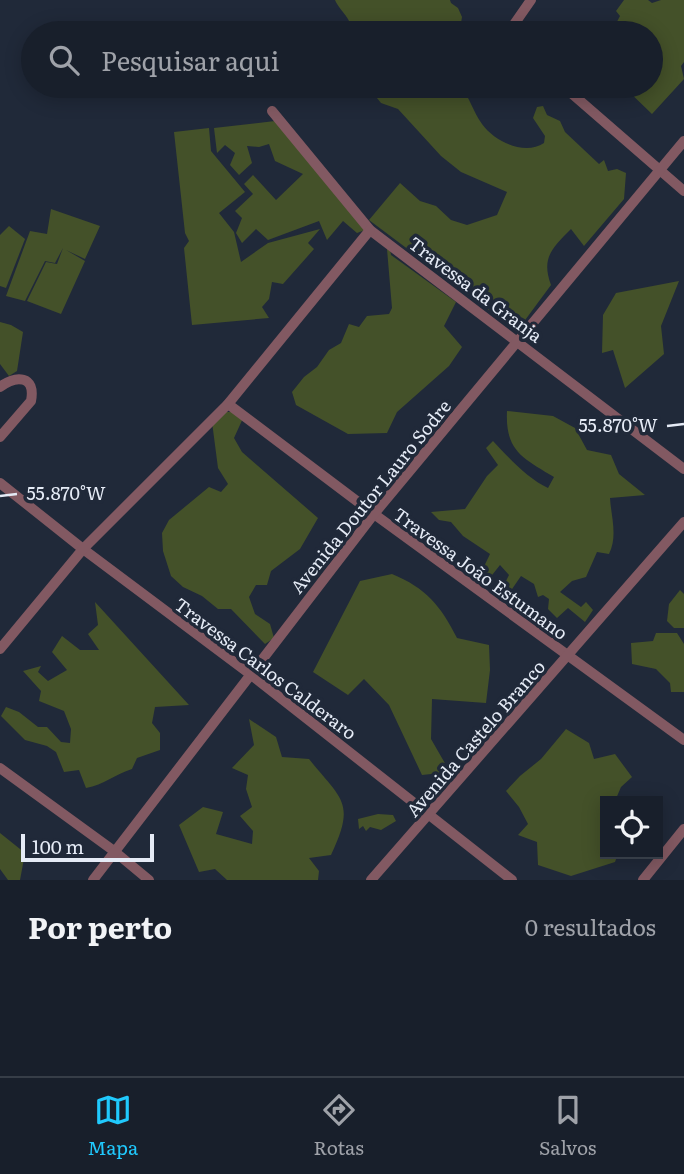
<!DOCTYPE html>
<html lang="pt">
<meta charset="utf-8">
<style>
:root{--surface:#181f2b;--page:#212733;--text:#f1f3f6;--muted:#9fa2a9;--line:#363d47;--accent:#20c9fd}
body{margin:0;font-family:Literata,serif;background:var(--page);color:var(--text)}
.controls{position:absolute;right:21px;bottom:21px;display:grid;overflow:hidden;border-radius:0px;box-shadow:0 4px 18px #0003}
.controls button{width:63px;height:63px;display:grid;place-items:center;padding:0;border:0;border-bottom:2px solid var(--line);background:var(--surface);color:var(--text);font:35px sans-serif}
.scale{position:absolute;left:21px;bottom:18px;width:133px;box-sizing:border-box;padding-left:7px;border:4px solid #e5ebf6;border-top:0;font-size:19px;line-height:24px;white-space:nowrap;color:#e5ebf6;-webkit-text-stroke:5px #202939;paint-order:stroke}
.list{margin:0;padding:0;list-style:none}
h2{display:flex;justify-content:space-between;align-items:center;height:91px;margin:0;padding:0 28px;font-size:30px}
h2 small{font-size:23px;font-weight:400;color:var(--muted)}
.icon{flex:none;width:38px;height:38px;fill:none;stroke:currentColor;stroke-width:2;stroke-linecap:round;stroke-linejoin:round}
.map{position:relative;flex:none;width:684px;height:880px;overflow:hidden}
.search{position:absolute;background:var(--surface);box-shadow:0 4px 18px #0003;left:21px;right:21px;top:21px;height:77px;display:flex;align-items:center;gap:18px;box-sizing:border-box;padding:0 24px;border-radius:38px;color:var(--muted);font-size:26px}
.sheet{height:196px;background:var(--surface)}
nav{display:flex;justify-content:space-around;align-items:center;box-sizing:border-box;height:98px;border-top:2px solid var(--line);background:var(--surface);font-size:19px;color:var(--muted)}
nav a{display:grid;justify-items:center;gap:4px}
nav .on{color:var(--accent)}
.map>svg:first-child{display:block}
.green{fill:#445129}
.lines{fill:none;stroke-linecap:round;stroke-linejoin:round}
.minor{stroke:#825962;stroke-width:10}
.ticks{fill:none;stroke:#e5ebf6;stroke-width:2.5}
.labels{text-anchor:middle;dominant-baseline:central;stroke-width:7;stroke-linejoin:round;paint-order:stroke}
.street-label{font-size:18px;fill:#e5ebf6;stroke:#202939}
.ticks-label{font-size:18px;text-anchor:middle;fill:#e5ebf6;stroke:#202939;stroke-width:7;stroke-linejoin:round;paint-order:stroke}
</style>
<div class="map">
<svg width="684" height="880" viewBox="0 0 684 880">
<rect width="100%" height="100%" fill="#202939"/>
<g class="green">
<path d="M335 0H450L451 3 458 8 462 17 461 23 445 25 436 33H350C354 19 340 12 335 0Z"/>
<polygon points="624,0 648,0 652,3 661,0 684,0 684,62 681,66 684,79 652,114 623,86 651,86 651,33 611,33 620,16 616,11"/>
<path d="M374 86H460C470 97 473 112 482 124 495 142 525 156 544 143L545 136 533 118 537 107 543 106 547 115 560 121 565 132 599 164 604 160 608 171 617 169 626 173 624 199 584 246 571 229C552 248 541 258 551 285L517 331 369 220 400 183 420 201 436 206 451 220 467 225 497 215 507 192 461 172 441 156 398 109 381 103 373 93Z"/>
<polygon points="275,121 365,230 357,233 343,221 327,240 319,221 268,240 256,229 242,243 236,233 242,218 235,211 253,194 244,184 253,175 276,200 303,174 275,161 269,144 259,147 247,146 252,163 239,175 230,165 235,153 225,145 217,153 214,128"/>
<polygon points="209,128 211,151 245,192 219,213 234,232 241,262 268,243 320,229 308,243 314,249 283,284 272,282 269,299 262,307 269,318 192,325 184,248 189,241 185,233 174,132"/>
<polygon points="51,209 100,226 85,259 66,250 85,261 61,314 27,301 46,262 57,264 63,248 55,263 45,261 25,301 6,296 30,231 47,234"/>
<polygon points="9,226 25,239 6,288 0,286 0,235"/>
<polygon points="387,249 390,249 391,255 456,302 444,326 462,347 449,366 397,412 387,433 348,434 296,405 292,392 304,377 317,367 329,350 341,343 349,324 359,327 367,316 389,314 392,308"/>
<polygon points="679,281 661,326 664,354 625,388 613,350 602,353 603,315 616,293"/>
<polygon points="0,322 11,325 23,332 17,371 9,376 0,364"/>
<path d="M507 411 553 416 575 428 587 450 611 455 619 474 645 495 610 498C611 516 618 536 609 554L597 552 586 577 572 581 560 592 581 607 586 602 593 610 585 622 568 608 557 618 548 609 549 599 543 595 538 597 534 584 521 576 510 592 505 583 509 575 500 565 485 584 479 577 490 554 463 536 451 522 439 520 431 512 465 509 487 476 498 465 486 448 493 441C508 457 528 479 548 488L554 477C523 458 505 451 507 411Z"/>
<polygon points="223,412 233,412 244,416 234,438 242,452 318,518 300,549 271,571 267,585 256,585 249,597 255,614 270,624 274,638 265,644 231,609 218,609 202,596 183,587 171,576 163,551 162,533 169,520 209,487 221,492 228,484 218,468 212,422"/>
<path d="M392 574C426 588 441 606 457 638L489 645 490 670 486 703 432 699 431 739 450 772 422 775 389 705 364 679 348 695 313 672 360 581Z"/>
<polygon points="680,590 684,594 684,628 674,628 667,621 669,604"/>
<path d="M95 602 189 705 155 707 152 723 160 733V750L137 758 132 769C115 774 104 785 86 788L79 770 64 772 56 752 47 746 25 740 1 716 6 707 19 712 38 727H47L61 742 70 743 71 729 64 711 39 701 41 691 23 671 41 666 38 672 48 681 67 670 52 652 62 636 80 650H99L88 634 98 625Z"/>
<polygon points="656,633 677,633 684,644 684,692 671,692 670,683 656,669 632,664 631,643 653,641"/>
<path d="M249 719 276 737 282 757 309 759C342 800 356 802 331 855L309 858 319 871 318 880H227L215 869 199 872 179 825 203 807 223 812 216 834 252 844 253 831 240 816 252 807 246 789 248 775 232 768 254 745Z"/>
<polygon points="566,729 589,743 594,759 615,754 632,777 621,787 615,801 605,801 605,808 602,810 605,813 605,854 618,854 615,862 571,876 538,865 537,842 518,835 528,824 519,807 506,791 520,776 541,759"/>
<polygon points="378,814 393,815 396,821 381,830 370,827 366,831 363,826 359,829 358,819"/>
<polygon points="0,833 25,853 20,880 8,880 0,869"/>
</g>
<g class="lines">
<g class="minor">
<polyline points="508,33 531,0"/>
<polyline points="563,86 684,191"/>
<polyline points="272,111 370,230 684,469"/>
<path d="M0 387C16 375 36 375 31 401L0 437"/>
<polyline points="228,404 374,514 684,740"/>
<polyline points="0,483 83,549 250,674 512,880"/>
<polyline points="0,649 83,549 228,404 370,230"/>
<polyline points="0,768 114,851 149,880"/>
<polyline points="93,880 374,514 684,141"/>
<polyline points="371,880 684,522"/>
<polyline points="643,880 684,829"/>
</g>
</g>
<path class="ticks" d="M667 426 684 424M0 496 17 494"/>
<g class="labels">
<g class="street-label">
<text transform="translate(476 289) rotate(37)">Travessa da Granja</text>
<text transform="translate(370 496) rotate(-51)">Avenida Doutor Lauro Sodre</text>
<text transform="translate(481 573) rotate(36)">Travessa João Estumano</text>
<text transform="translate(266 668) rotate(37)">Travessa Carlos Calderaro</text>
<text transform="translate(475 738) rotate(-49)">Avenida Castelo Branco</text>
</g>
</g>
<g class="ticks-label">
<text x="618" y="432">55.870°W</text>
<text x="66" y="500">55.870°W</text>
</g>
</svg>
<div class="controls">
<button><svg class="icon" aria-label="locate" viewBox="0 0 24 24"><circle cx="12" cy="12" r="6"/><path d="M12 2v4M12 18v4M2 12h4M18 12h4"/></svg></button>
</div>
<div class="scale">100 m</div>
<div class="search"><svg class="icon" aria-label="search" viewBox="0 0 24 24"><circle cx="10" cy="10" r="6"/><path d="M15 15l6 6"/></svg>Pesquisar aqui</div>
</div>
<section class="sheet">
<h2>Por perto<small>0 resultados</small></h2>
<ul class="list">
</ul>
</section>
<nav>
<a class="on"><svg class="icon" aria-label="map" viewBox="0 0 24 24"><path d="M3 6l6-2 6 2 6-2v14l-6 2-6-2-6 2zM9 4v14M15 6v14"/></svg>Mapa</a>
<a><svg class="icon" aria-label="directions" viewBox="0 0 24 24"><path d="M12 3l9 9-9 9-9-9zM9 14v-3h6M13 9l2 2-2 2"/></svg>Rotas</a>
<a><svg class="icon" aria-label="saved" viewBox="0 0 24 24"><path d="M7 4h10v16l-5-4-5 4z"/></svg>Salvos</a>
</nav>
